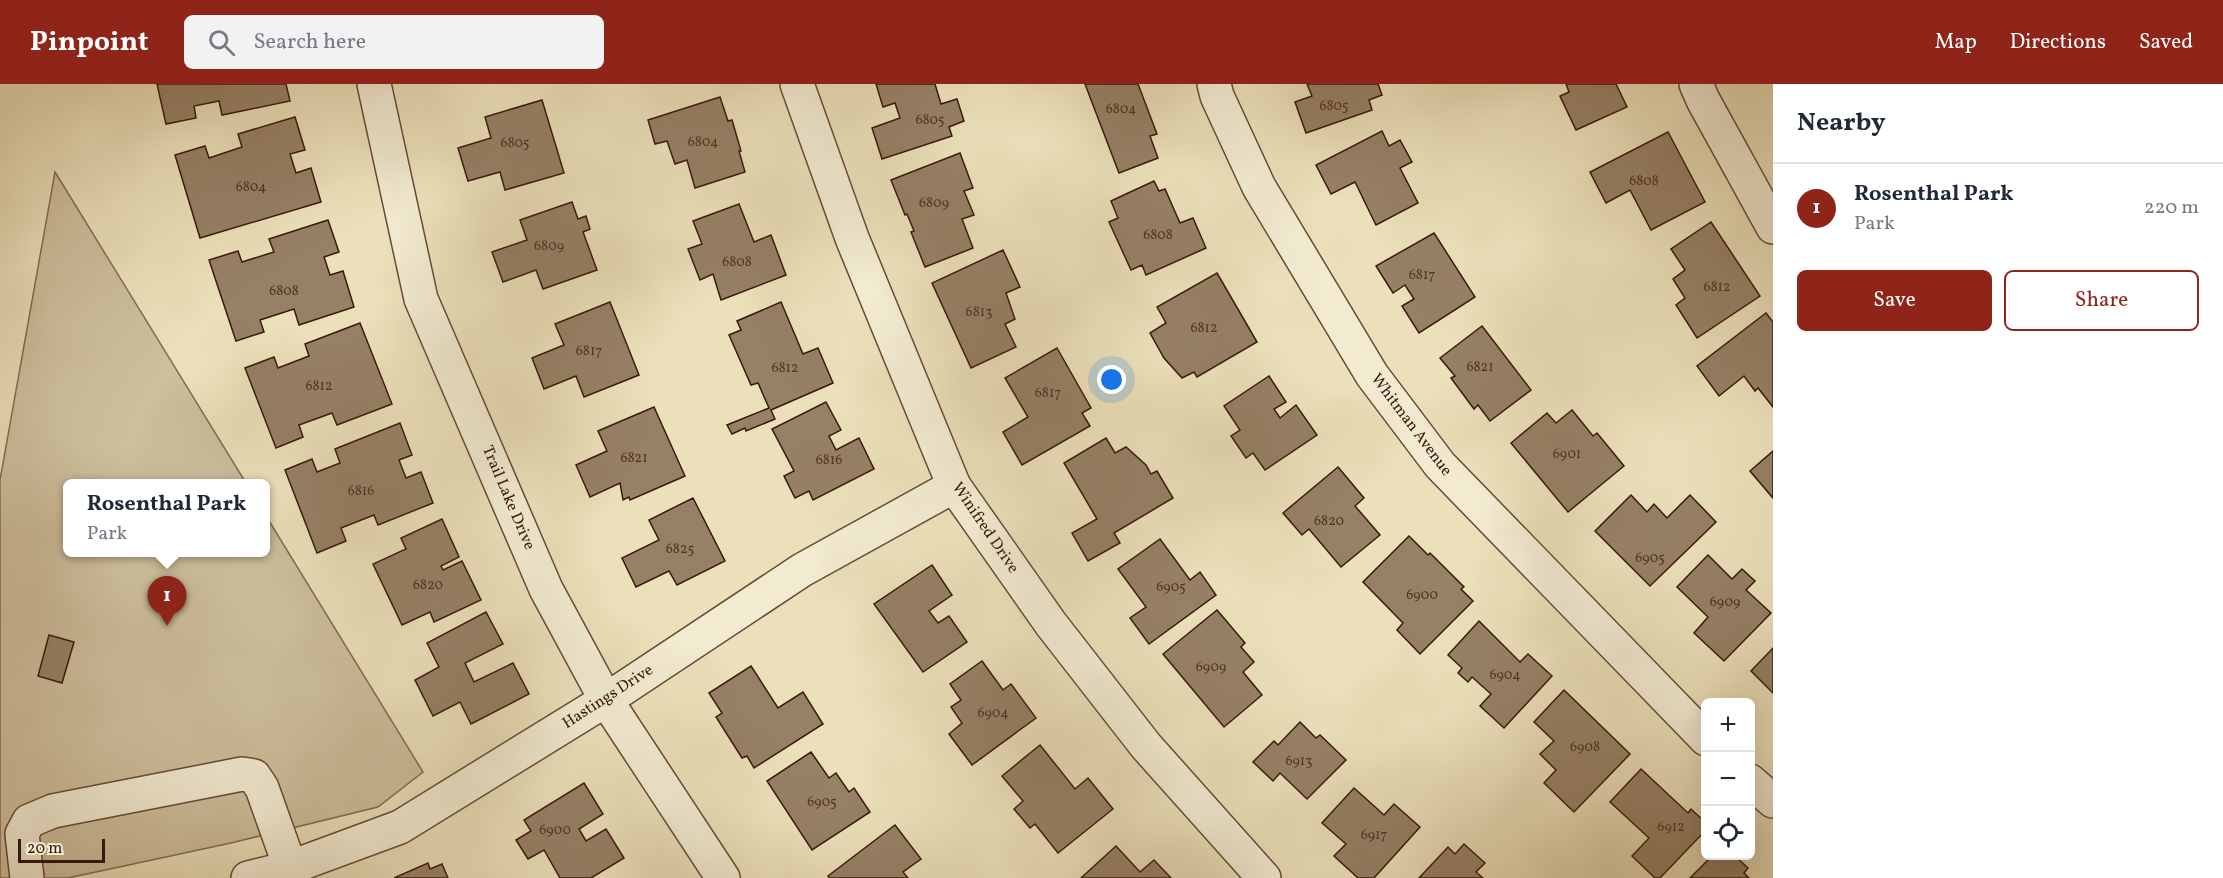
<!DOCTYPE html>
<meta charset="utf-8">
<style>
:root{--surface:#fff;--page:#f2f2f3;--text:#1f2937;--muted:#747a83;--line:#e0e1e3;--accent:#8f2418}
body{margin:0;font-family:Vollkorn,serif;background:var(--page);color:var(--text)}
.controls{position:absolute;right:18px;bottom:18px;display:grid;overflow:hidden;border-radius:9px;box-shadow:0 6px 24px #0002}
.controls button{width:54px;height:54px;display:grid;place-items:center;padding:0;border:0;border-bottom:2px solid var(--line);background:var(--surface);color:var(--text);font:30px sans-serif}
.scale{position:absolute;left:18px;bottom:15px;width:87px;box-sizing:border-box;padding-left:6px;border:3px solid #39190b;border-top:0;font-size:16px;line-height:21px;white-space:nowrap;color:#39190b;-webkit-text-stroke:4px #f2ebd2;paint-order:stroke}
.you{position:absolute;left:1112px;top:296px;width:21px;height:21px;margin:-15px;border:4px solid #fff;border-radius:50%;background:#1a73e8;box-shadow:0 0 0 9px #1a73e833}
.badge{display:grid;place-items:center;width:39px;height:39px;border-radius:50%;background:var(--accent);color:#fff;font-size:20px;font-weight:700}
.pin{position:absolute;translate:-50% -50px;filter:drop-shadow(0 2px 3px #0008)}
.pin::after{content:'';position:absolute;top:32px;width:21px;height:18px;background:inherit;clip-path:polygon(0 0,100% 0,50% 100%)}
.popup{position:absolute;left:63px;top:395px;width:207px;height:78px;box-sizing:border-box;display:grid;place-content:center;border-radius:9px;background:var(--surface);filter:drop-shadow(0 2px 4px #0005);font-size:20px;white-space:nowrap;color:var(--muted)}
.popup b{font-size:22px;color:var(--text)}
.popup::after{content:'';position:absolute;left:50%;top:100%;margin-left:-12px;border:12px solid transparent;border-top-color:var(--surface)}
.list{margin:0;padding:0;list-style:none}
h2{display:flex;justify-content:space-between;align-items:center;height:78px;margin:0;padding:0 24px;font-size:26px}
h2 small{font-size:20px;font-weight:400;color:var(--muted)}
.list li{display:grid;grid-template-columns:39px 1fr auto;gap:18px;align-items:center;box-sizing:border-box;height:90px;padding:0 24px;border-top:2px solid var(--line)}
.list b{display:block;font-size:22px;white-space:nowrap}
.list p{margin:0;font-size:20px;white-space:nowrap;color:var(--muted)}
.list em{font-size:20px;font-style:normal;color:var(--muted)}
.actions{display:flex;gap:12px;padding:18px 24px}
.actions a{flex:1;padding:14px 0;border:2px solid var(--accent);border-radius:9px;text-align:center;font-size:21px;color:var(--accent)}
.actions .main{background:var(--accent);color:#fff}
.icon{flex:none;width:33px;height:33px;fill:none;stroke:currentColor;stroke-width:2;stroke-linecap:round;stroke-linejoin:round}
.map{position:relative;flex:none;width:1773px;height:794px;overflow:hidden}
header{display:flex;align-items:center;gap:36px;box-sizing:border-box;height:84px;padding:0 30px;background:var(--accent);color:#fff}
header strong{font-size:28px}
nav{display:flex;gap:33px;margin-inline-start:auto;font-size:21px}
.search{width:420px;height:54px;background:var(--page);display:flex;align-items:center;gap:15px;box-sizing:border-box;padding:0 21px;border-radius:9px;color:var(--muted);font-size:22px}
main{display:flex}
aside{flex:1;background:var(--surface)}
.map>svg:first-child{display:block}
.green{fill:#cdbe9c;stroke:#836c54;stroke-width:1.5}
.building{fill:#968066;stroke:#39190b;stroke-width:1.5}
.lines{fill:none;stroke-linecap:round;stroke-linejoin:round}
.minor-casing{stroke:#664b37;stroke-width:36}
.minor{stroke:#f2ebd2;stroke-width:33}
.labels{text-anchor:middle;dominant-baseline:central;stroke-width:4.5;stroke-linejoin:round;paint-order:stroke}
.number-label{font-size:14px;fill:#503322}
.street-label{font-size:16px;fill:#39190b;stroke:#f2ebd2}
</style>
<header>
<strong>Pinpoint</strong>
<div class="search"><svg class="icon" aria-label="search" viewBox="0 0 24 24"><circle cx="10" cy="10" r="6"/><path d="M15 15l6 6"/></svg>Search here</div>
<nav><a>Map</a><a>Directions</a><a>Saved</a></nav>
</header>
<main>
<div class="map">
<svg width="1773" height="794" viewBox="0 0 1773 794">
<rect width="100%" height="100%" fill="#ebe0ba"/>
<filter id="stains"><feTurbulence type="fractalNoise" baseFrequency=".00333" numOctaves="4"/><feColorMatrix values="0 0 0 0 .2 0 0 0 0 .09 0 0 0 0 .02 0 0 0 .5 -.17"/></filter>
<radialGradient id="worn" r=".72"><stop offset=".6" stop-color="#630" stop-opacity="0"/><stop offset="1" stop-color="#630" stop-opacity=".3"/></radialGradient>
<polygon class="green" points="55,88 246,399 68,400 68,468 266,468 266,432 423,688 378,723 231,759 68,794 0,794 0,396"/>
<g class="building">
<polygon points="157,0 286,0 290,17 222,31 219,17 194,22 196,34 166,40"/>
<polygon points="876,0 935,0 941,20 957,15 964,37 949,43 952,52 882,75 872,44 900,34 895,19 883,23"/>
<polygon points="1085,0 1138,0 1157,50 1150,52 1158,74 1119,89"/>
<polygon points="1307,0 1378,0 1382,11 1369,16 1372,26 1306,49 1295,18 1312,12"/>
<polygon points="1566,0 1616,0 1627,23 1576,46 1560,12 1569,8"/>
<polygon points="720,13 728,37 732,36 741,67 739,67 745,88 695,104 687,76 675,80 667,57 655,60 648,36"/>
<polygon points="542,16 564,89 505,106 500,88 468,97 458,64 491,54 485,33"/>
<polygon points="295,33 305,66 290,70 296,89 311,84 321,118 200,154 175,71 205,62 209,74 242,63 238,50"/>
<polygon points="1382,47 1389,62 1400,56 1412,78 1400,84 1418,119 1376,141 1355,98 1331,110 1316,81"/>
<polygon points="1668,48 1705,118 1651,146 1630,106 1606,119 1590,88"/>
<polygon points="960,69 973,104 964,107 974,131 962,135 973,164 925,183 911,148 914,147 907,130 905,131 891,96"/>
<polygon points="1154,97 1159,107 1165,105 1180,139 1193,134 1206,164 1146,191 1142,181 1131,186 1109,138 1118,134 1111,117"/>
<polygon points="572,118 578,135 586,132 590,145 583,148 597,186 543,205 536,186 503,198 492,168 527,156 520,136"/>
<polygon points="739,120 754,158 771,151 786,191 721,216 713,190 700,196 688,165 702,160 693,137"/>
<polygon points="328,136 339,168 324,173 330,191 343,187 354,223 299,241 294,225 260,236 264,248 236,257 209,176 238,167 242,178 274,168 269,155"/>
<polygon points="1711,138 1760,212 1697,254 1676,221 1685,214 1673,195 1685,186 1671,165"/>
<polygon points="1434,149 1475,213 1419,249 1402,222 1414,215 1405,201 1393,209 1376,182"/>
<polygon points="1003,166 1020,203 1006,209 1015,235 1005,240 1016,263 971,284 932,199"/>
<polygon points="1217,189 1257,258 1197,293 1194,288 1182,294 1164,274 1150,249 1166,239 1157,223"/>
<polygon points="610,218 639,291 584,313 576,292 544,305 532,274 564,261 555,240"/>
<polygon points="781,218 803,270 818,264 833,299 771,326 775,335 746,347 745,344 732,350 727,341 769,324 758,299 751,301 729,251 741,246 737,237"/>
<polygon points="1766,229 1773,238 1773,323 1758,304 1755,307 1744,292 1719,312 1697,282"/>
<polygon points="360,239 392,320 337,341 332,329 299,341 303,353 276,364 245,284 274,273 278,284 309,272 305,260"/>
<polygon points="1482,242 1531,306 1490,337 1478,321 1474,325 1451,294 1455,292 1440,274"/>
<polygon points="1057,264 1091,324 1082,329 1090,342 1022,381 1003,348 1028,333 1005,294"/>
<polygon points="1269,292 1286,318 1274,325 1280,334 1296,321 1317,351 1265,386 1253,369 1246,374 1231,352 1240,346 1224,322"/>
<polygon points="826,318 841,346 829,352 836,366 859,354 874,385 813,416 809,407 795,414 784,392 794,387 772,345"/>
<polygon points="654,323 685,392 630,416 629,413 623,416 620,399 590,413 576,381 607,367 598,347"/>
<polygon points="1572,326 1593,352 1597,349 1624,382 1568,428 1511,359 1547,329 1556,339"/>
<polygon points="400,339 412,371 399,376 406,394 421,388 433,419 378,441 374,431 341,444 346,457 317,469 285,386 312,375 317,388 340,379 335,365"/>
<polygon points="1106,354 1115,369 1126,363 1146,381 1151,390 1157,387 1173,414 1114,449 1120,459 1088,477 1072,449 1097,435 1064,379"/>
<polygon points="1773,367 1773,414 1750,387"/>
<polygon points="1338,383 1364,414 1355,422 1380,451 1341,483 1309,445 1302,451 1283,429"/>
<polygon points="1631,411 1647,428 1654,420 1667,434 1690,411 1716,438 1650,502 1595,447"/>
<polygon points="693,414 725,477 677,501 669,487 636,503 622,474 659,456 649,436"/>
<polygon points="442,435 459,473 441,482 443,486 462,477 481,516 434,538 430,528 402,541 373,480 406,465 401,454"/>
<polygon points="1409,452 1428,471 1430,469 1464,503 1461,505 1473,517 1420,570 1397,546 1403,539 1363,498"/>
<polygon points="1160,455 1190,496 1200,488 1216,511 1149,560 1130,534 1146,523 1118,485"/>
<polygon points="1708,471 1732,495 1742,485 1755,497 1746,506 1771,529 1724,577 1694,549 1708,533 1677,503"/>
<polygon points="932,481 952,511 929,527 938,539 949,532 967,558 923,588 874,520"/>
<polygon points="1217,526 1245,559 1241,563 1254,578 1243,588 1262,611 1224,643 1163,570"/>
<polygon points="486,528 503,560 465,579 474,598 513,579 529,610 471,640 460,618 433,632 415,596 439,583 427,559"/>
<polygon points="1479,537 1520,578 1528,570 1552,592 1504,644 1480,622 1491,610 1472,593 1468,598 1458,589 1462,584 1448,571"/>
<polygon points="49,551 74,558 62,599 38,592"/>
<polygon points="1773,564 1773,609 1751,587"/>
<polygon points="982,577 1003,606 1011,600 1036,634 972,681 949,650 962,639 951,623 961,616 950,600"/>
<polygon points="751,582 778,624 803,608 823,640 754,684 747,672 742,674 716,633 722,629 709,609"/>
<polygon points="1564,606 1630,670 1574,728 1544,699 1556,686 1540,670 1554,657 1534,638"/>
<polygon points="1300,638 1316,654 1320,651 1346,676 1307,715 1280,689 1273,697 1253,678 1274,657 1278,661"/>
<polygon points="1040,661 1075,705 1088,694 1113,725 1058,769 1035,740 1030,744 1014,725 1023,717 1002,692"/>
<polygon points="811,668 829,694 836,689 849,708 854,704 870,728 812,766 767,697"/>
<polygon points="1641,685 1688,729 1691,725 1706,739 1706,746 1660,794 1655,794 1632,772 1649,754 1610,718"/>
<polygon points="584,699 603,730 579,745 586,757 606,745 624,774 591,794 560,794 544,766 528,775 516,756 531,747 524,736"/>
<polygon points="1354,704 1384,731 1394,720 1420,743 1374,794 1358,794 1334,772 1346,760 1322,739"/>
<polygon points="895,741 921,775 903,788 908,794 830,794 828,792"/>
<polygon points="1464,760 1485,779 1476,788 1483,794 1419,794 1448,763 1455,770"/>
<polygon points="1116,762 1140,788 1154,776 1171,794 1081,794"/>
<polygon points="1712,772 1735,772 1748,784 1744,789 1749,794 1690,794"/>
<polygon points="428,779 430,785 442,780 448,794 394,794"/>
</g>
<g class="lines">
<g class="minor-casing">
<g id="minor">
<polyline points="374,0 421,215 546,505 606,616 723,794"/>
<polyline points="797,0 852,154 954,402 1051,540 1146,662 1264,794"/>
<polyline points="1214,0 1217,12 1259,103 1372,291 1440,381 1706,655"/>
<polyline points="1696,0 1703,16 1773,143"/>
<polyline points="1750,697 1773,717"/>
<polyline points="27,794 22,750 29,737 53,727 242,690 254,692 262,704 294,794"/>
<polyline points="248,794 289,784 400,743 606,616 802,486 954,402"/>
</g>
</g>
<use href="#minor" class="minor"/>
</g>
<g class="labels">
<g class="number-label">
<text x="1334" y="22">6805</text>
<text x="1121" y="25">6804</text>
<text x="930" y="36">6805</text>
<text x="703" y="58">6804</text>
<text x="515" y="59">6805</text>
<text x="1644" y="97">6808</text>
<text x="251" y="103">6804</text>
<text x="934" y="119">6809</text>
<text x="1158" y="151">6808</text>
<text x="549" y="162">6809</text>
<text x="737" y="178">6808</text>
<text x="1422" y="191">6817</text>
<text x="1717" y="203">6812</text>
<text x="284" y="207">6808</text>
<text x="979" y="228">6813</text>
<text x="1204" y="244">6812</text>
<text x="589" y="267">6817</text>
<text x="1480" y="283">6821</text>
<text x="785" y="284">6812</text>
<text x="319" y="302">6812</text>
<text x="1048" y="309">6817</text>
<text x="1567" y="370">6901</text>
<text x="634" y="374">6821</text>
<text x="829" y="376">6816</text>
<text x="361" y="407">6816</text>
<text x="1329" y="437">6820</text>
<text x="680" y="465">6825</text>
<text x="1650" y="474">6905</text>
<text x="428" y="501">6820</text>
<text x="1171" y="503">6905</text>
<text x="1422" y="511">6900</text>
<text x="1725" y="518">6909</text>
<text x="1211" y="583">6909</text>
<text x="1505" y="591">6904</text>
<text x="993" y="629">6904</text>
<text x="1585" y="663">6908</text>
<text x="1299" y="677">6913</text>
<text x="822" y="718">6905</text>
<text x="1671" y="743">6912</text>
<text x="555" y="746">6900</text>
<text x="1374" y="751">6917</text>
</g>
<g class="street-label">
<text transform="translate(1411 341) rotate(53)">Whitman Avenue</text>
<text transform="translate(508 414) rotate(67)">Trail Lake Drive</text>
<text transform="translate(985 444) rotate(56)">Winifred Drive</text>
<text transform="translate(608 613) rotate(-33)">Hastings Drive</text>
</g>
</g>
<rect width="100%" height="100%" filter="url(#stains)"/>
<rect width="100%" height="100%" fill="url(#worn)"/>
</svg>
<div class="controls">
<button>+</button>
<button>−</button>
<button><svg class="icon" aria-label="locate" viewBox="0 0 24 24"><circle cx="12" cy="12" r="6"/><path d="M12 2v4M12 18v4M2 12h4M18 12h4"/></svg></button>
</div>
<div class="scale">20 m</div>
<div class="you"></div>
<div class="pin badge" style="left:167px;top:542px">1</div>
<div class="popup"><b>Rosenthal Park</b>Park</div>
</div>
<aside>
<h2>Nearby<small></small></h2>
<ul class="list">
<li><span class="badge">1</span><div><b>Rosenthal Park</b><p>Park</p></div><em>220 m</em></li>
</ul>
<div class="actions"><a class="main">Save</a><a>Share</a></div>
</aside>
</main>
